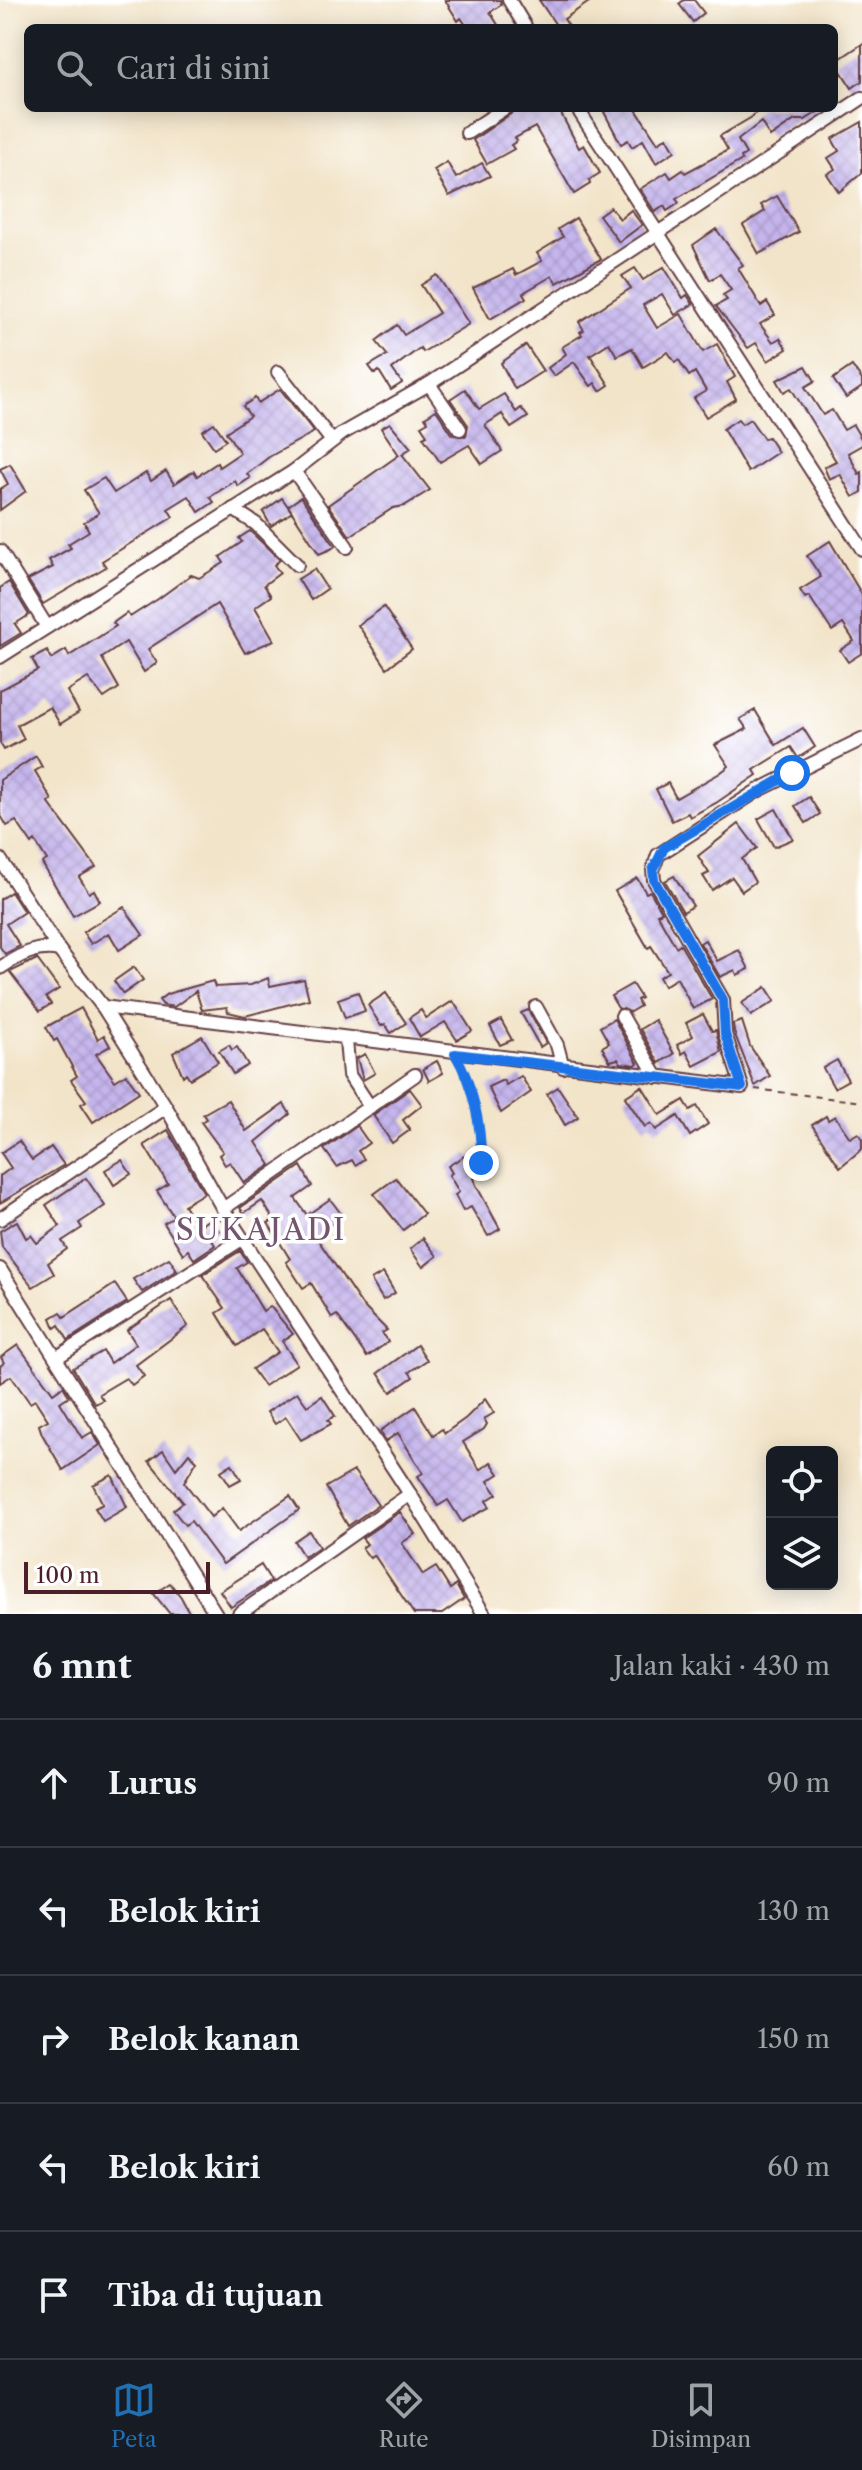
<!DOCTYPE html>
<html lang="id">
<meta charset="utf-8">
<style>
:root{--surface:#171b24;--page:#20242c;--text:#f1f3f6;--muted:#9ea1a6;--line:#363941;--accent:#1f6fb2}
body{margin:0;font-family:"Libre Caslon Text",serif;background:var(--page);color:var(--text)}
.controls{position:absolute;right:24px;bottom:24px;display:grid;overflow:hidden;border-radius:12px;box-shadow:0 4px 20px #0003}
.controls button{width:72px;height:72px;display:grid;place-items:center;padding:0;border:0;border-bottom:2px solid var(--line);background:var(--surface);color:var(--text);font:40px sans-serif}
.scale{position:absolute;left:24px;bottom:20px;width:186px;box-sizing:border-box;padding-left:8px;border:4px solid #4a1f2b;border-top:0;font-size:22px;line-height:28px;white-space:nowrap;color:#4a1f2b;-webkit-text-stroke:6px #fff;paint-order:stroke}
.stop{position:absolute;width:24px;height:24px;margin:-18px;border:6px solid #1a73e8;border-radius:50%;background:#fff}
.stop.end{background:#1a73e8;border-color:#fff;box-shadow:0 2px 8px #0008}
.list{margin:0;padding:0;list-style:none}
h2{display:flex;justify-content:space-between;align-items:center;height:104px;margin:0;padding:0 32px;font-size:34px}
h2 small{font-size:26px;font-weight:400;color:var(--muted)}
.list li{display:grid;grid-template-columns:52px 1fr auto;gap:24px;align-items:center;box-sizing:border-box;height:128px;padding:0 32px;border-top:2px solid var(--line)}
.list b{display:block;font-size:30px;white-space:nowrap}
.list em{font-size:26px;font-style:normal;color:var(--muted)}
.icon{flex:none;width:44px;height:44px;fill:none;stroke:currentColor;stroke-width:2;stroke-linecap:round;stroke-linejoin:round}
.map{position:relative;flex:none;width:862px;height:1614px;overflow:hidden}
.search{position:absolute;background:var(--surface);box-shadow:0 4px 20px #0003;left:24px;right:24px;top:24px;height:88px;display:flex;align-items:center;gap:20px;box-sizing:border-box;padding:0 28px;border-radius:12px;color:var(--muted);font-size:30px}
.sheet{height:744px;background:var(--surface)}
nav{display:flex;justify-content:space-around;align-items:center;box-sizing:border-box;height:112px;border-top:2px solid var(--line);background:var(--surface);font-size:22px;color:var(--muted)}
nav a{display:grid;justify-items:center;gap:4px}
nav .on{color:var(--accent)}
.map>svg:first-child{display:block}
.building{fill:url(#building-cross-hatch)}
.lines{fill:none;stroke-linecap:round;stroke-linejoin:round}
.minor-casing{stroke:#633d43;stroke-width:16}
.path{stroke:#633d43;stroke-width:2;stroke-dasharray:6 6;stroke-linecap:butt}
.minor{stroke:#fff;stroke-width:12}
.route{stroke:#1a73e8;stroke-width:10}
.labels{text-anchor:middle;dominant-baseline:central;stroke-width:7;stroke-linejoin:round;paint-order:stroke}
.quarter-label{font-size:30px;letter-spacing:2px;fill:#75546f;stroke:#fff}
</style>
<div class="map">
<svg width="862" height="1614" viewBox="0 0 862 1614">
<defs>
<pattern id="building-cross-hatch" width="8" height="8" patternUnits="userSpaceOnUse" patternTransform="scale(2)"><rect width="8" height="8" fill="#c5b5ed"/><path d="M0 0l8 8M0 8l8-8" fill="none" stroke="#ab9bcb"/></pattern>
</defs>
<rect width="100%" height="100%" fill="#fff"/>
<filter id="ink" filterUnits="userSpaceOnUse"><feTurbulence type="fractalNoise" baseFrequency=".0125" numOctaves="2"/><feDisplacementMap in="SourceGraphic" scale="16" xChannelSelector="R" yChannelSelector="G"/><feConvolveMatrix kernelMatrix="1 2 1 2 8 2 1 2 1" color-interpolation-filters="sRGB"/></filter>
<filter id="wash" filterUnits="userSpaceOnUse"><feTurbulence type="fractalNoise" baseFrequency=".006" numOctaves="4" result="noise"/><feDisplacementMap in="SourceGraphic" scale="32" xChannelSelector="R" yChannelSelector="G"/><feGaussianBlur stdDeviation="1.8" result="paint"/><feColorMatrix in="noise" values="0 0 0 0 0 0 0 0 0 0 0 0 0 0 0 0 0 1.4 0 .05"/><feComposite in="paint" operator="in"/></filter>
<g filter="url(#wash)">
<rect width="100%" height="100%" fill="#f2e4c9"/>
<g id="blocks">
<g class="building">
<polygon points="445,0 500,0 501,5 490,12 500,28 468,28 461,18 458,21"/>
<polygon points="539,0 592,0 564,19 570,28 558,28"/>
<polygon points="684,0 694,0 704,13 693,22 679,4"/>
<polygon points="862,44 862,81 852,88 835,62"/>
<polygon points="519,108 547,108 549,112 558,108 579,148 584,145 600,173 589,180 590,184 574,194 535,127 515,138 517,141 511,145 514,149 487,164 473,140"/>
<polygon points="610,108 635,108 658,143 667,137 675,151 656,163 643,140 632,147 628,140 621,144 604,112"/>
<polygon points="760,108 824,108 805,120 795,120 770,137 761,122 738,140 746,154 741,157 742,160 676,199 679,203 667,211 664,206 655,212 640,189 667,172 671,178 683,170 685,173 728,150 720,136 752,117"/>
<polygon points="862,122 862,173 839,192 827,174 835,169 828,158 839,151 832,139"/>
<polygon points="447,162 456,178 482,163 490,176 449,196 434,170"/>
<polygon points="777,196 799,232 759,254 743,225 765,211 761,205"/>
<polygon points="610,207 620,219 631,210 642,225 619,242 599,215"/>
<polygon points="576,218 601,259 557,283 552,276 523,293 526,298 490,319 473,288 513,269 516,275 542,261 537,253 563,237 558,229"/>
<polygon points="716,229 743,265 738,268 761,306 767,302 775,315 760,324 773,342 780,338 787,349 768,361 756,343 748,348 716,306 727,300 723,295 731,290 720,274 710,280 693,245"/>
<polygon points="664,267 683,298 687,295 693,304 675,315 662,294 643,305 657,328 681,314 703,352 717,344 735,377 727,382 736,399 706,417 694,398 706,391 695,372 689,376 679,360 675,362 668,352 643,367 632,348 617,356 609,343 590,355 609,385 600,391 595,383 591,386 574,362 554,376 548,368 566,354 562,347 582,335 580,332 584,330 579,322 631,288 622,276 635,268 643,280"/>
<polygon points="437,275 469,324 423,352 420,348 392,369 402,383 391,390 379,371 375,374 369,366 387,355 376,341 397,325 404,335 439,313 421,285"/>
<polygon points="526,345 543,371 515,389 501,363"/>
<polygon points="806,366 815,381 805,387 823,415 832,410 844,430 853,425 862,440 862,445 848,453 859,474 862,472 862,492 853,497 840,474 829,479 824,467 836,461 791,388 784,392 777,380"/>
<polygon points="852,366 862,380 862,387 846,398 833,379"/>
<polygon points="280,389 314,432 269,457 247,474 250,478 238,486 235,481 210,497 214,502 199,512 189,496 168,509 173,517 102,561 106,567 43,604 28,580 53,567 49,560 71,548 68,544 89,531 84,522 99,513 84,490 104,478 114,493 146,473 151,481 166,471 174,484 194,471 197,476 217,463 219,467 240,453 226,432 250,416 243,406 255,398 258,403"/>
<polygon points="465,389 479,409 504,394 516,412 521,408 528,417 511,428 502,414 485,425 502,451 482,464 469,445 440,462 423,437 427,435 421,426 428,422 425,417 436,410 453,435 466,436 468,425 450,399"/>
<polygon points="738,419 742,424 750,419 764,439 768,437 778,452 748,472 723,429"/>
<polygon points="214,423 226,440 214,448 202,431"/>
<polygon points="390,423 411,448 402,454 430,490 404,506 393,508 350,536 328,505 399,455 381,428"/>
<polygon points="10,464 26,491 0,510 0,489 8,484 0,469"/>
<polygon points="301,497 335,546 331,549 319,554 288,506"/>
<polygon points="282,498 292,512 271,526 263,512"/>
<polygon points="250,531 280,560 274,565 280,573 264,585 271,596 255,607 274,640 245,653 217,604 148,649 157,663 144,672 126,642 102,658 119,688 104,698 88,678 67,691 79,712 60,724 50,707 17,725 24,739 4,750 0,743 0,690 38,670 32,659 47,651 51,659 66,650 69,656 116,626 113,623 127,613 130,617 158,599 191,575 199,578 224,563 220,557 242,542 239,538"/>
<polygon points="830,541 862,595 862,653 848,662 840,650 854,641 843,624 832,631 809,596 805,598 800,590 821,577 807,556"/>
<polygon points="314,569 327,589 311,600 298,579"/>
<polygon points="9,582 29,615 15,624 21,633 0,646 0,588"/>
<polygon points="384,607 412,649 387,668 358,625"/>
<polygon points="755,710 776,745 803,728 815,747 798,758 791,747 754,770 757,775 716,803 690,817 688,813 672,821 656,789 668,783 676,798 720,773 729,766 715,745 747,729 740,719"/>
<polygon points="36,756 42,767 35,771 52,800 48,802 96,867 79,877 89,893 94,890 100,901 73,916 42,863 47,860 35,841 32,844 16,821 7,826 0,814 0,780"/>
<polygon points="809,797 820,814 806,823 795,806"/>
<polygon points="776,809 793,839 774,847 758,819"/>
<polygon points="739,824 757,848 742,859 755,882 742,891 732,877 712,890 703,876 709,873 698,856"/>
<polygon points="674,876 693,906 683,912 665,881"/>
<polygon points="637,878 646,893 650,891 662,912 657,914 676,947 680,944 712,999 693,1009 677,978 664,986 659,977 668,972 651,946 648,948 615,891"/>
<polygon points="11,892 24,912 6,924 20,946 5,954 0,947 0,899"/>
<polygon points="124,907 143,935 119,950 109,933 91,944 83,932"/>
<polygon points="705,940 717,961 739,950 749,969 737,975 735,970 720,977 700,943"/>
<polygon points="37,959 59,989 46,997 51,1004 40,1011 10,972"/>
<polygon points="134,967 143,980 123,994 114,981"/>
<polygon points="268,978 270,986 304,979 309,999 245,1016 228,1012 227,1007 202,1010 196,991 174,1007 163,1005 159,1000 167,994 213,981 215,987 251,985"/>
<polygon points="632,984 641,998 637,1000 640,1006 630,1012 618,1008 611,996"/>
<polygon points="766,987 775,1001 751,1016 742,1003"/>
<polygon points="358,992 365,1011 345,1018 338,999"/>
<polygon points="386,993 406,1023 391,1033 385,1024 381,1026 368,1005"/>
<polygon points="453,1001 472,1031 457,1040 445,1022 420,1037 409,1018 421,1010 426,1018"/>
<polygon points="81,1008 98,1039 104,1035 110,1046 96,1054 115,1081 126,1074 139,1092 93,1122 81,1104 86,1101 71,1080 77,1076 57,1039 54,1041 46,1027"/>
<polygon points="528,1010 546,1043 540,1047 521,1013"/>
<polygon points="703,1014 712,1031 716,1030 721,1052 694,1066 686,1051 682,1054 677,1045 693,1036 686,1023"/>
<polygon points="614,1019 638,1063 635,1065 621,1063 618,1059 610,1061 602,1047 609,1043 600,1027"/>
<polygon points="501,1020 512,1040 500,1045 490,1026"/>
<polygon points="655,1020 674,1054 659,1063 640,1029"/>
<polygon points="742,1021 750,1046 770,1076 755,1086 734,1032 733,1024"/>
<polygon points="202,1036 218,1062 190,1079 186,1073 183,1076 173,1053"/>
<polygon points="229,1045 232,1050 237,1047 248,1065 233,1074 219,1051"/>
<polygon points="365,1054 375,1073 363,1080 357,1058"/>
<polygon points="837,1060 848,1080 834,1088 823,1068"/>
<polygon points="437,1061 443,1073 429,1081 423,1069"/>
<polygon points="521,1076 531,1092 501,1113 488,1087 503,1080 506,1085"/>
<polygon points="642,1086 660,1115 684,1100 690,1110 697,1106 708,1124 690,1136 678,1116 656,1130 651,1123 645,1127 625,1097"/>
<polygon points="558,1087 578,1117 565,1125 547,1094"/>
<polygon points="410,1089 422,1105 403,1120 410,1130 392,1143 373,1115"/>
<polygon points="228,1100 246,1131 284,1104 290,1114 256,1142 271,1165 244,1183 230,1162 225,1165 219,1155 223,1152 201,1122 206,1119 203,1114"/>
<polygon points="826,1116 828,1120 835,1116 850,1138 858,1133 862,1139 862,1149 840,1167 812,1125"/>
<polygon points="357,1126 369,1143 358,1151 364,1159 355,1165 352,1160 337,1167 324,1149"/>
<polygon points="168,1130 204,1193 184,1205 198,1227 211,1218 219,1231 210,1237 215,1245 194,1259 188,1250 183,1254 164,1223 174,1217 157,1191 168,1184 144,1145"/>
<polygon points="19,1141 32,1160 51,1147 64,1165 0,1203 0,1176 11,1168 1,1153"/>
<polygon points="468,1154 480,1175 474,1178 476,1185 500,1229 488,1236 471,1207 463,1211 455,1195 459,1192 449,1175 452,1173 448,1166"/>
<polygon points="122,1160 131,1174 114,1185 105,1170"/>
<polygon points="301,1166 312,1186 295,1198 307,1215 330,1199 342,1215 316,1237 362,1305 387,1330 382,1333 388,1342 367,1357 337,1315 332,1318 311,1283 303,1288 286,1262 290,1259 268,1223 274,1220 262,1201 244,1213 240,1208"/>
<polygon points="86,1178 105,1206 79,1223 82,1228 62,1241 67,1249 48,1263 54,1274 33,1287 2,1247 0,1231 17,1221 26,1238 31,1235 37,1243 60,1226 46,1205"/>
<polygon points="396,1178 424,1214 403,1230 374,1194"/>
<polygon points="423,1238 437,1256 423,1267 410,1249"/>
<polygon points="240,1251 247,1262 237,1268 263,1311 270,1306 293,1334 282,1341 297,1364 264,1386 252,1369 278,1352 262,1329 237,1346 217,1313 225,1308 202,1275"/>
<polygon points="169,1258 177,1270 142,1292 133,1279"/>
<polygon points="383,1273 395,1293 383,1300 371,1280"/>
<polygon points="115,1284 127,1302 68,1340 59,1325 55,1328 51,1318 61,1312 64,1317"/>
<polygon points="171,1300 188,1326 136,1365 144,1376 132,1385 126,1378 99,1394 103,1400 95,1404 73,1368 103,1351 110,1363 136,1344 127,1330"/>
<polygon points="18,1345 53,1393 63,1386 69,1396 60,1402 82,1438 92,1432 100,1445 63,1470 42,1434 39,1425 48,1420 35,1400 30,1403 11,1376 0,1383 0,1366 4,1363 1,1357"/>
<polygon points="417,1345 427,1360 409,1372 413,1377 391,1392 378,1373"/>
<polygon points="297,1392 307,1406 322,1396 335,1416 328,1420 331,1424 301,1440 286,1417 275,1424 267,1412"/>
<polygon points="485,1399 494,1413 484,1419 487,1424 484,1429 463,1442 480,1470 491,1462 499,1474 488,1481 497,1494 486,1501 490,1507 462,1522 448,1500 438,1506 418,1476 423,1473 398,1433 386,1441 380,1431 415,1407 433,1435 442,1429 445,1433 466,1418"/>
<polygon points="163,1450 176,1469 189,1453 197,1461 184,1482 211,1517 222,1508 239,1531 290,1496 299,1510 223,1564 191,1521 185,1525 173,1510 183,1502 149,1461"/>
<polygon points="232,1464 241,1479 230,1485 221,1471"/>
<polygon points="354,1471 378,1505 348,1526 326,1487"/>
<polygon points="112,1475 127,1507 103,1521 95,1508 103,1504 93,1485"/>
<polygon points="400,1512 415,1534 402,1543 423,1575 436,1567 450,1589 456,1585 464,1599 442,1614 414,1614 374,1555 370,1558 362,1548 367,1544 362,1538"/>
<polygon points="309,1531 319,1547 304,1557 294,1541"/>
<polygon points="261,1565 271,1581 231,1607 220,1591"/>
<polygon points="170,1583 181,1597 190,1614 170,1614 154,1594"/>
</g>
</g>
</g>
<g filter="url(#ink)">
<use href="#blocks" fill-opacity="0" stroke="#633d43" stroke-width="2"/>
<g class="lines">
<g class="minor-casing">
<g id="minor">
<polyline points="509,0 526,28"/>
<polyline points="577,108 862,549"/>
<polyline points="467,133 505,108"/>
<polyline points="278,372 332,441"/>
<polyline points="429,384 460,429"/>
<polyline points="294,471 347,547"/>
<polyline points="233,509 256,524 297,565"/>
<polyline points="0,551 47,627"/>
<polyline points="0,657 294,471 343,433 429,384 862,98"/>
<polyline points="0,859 59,950 103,1007 166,1107 223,1209 410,1494 484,1614"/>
<path d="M0 968C18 956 37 945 59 950"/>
<polyline points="103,1007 742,1087 725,1034 723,1000 654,880 653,870 658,855 757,791 862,739"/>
<polyline points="536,1007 557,1045 563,1067"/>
<polyline points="622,1016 657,1077"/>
<polyline points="346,1040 349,1075 370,1107"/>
<polyline points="223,1209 415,1075"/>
<polyline points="0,1219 166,1107"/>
<polyline points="0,1269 216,1614"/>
<polyline points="56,1358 242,1239"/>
<polyline points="239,1614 410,1494"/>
</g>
</g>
<g class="path">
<polyline points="461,1063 482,1135 481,1163"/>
<polyline points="755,1089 862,1102"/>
</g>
<use href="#minor" class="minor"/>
</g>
</g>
<g class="lines" filter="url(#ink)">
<path class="route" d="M481 1163C482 1128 473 1084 455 1054L742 1087 725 1034 723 1000 654 880 653 870 664 848 792 773"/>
</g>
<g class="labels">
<g class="quarter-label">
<text x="261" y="1229">SUKAJADI</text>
</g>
</g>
</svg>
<div class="controls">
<button><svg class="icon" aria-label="locate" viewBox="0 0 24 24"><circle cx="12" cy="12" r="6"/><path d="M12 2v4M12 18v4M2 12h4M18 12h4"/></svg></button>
<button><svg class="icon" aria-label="layers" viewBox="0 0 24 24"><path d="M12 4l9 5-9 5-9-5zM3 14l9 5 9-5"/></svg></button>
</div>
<div class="scale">100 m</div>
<div class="stop" style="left:792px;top:773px"></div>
<div class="stop end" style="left:481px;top:1163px"></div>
<div class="search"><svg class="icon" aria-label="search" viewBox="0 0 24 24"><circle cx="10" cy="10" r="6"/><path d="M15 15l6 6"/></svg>Cari di sini</div>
</div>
<section class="sheet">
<h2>6 mnt<small>Jalan kaki · 430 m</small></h2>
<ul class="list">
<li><svg class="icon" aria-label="ahead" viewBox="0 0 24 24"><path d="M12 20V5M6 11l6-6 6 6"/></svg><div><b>Lurus</b></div><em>90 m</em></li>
<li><svg class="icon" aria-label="left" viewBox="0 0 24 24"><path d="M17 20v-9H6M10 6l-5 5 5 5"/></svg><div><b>Belok kiri</b></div><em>130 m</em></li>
<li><svg class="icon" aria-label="right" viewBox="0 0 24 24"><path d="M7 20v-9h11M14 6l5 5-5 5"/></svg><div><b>Belok kanan</b></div><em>150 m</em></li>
<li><svg class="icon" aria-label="left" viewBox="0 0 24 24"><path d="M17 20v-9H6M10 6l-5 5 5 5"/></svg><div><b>Belok kiri</b></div><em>60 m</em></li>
<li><svg class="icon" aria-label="arrive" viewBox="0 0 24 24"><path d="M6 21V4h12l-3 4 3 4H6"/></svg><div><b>Tiba di tujuan</b></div></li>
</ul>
</section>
<nav>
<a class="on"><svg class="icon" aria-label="map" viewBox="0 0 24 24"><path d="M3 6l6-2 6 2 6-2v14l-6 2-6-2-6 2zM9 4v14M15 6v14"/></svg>Peta</a>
<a><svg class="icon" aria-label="directions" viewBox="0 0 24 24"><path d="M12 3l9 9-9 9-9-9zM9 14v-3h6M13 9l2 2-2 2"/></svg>Rute</a>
<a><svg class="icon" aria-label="saved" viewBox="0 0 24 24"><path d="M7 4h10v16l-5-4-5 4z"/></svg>Disimpan</a>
</nav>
